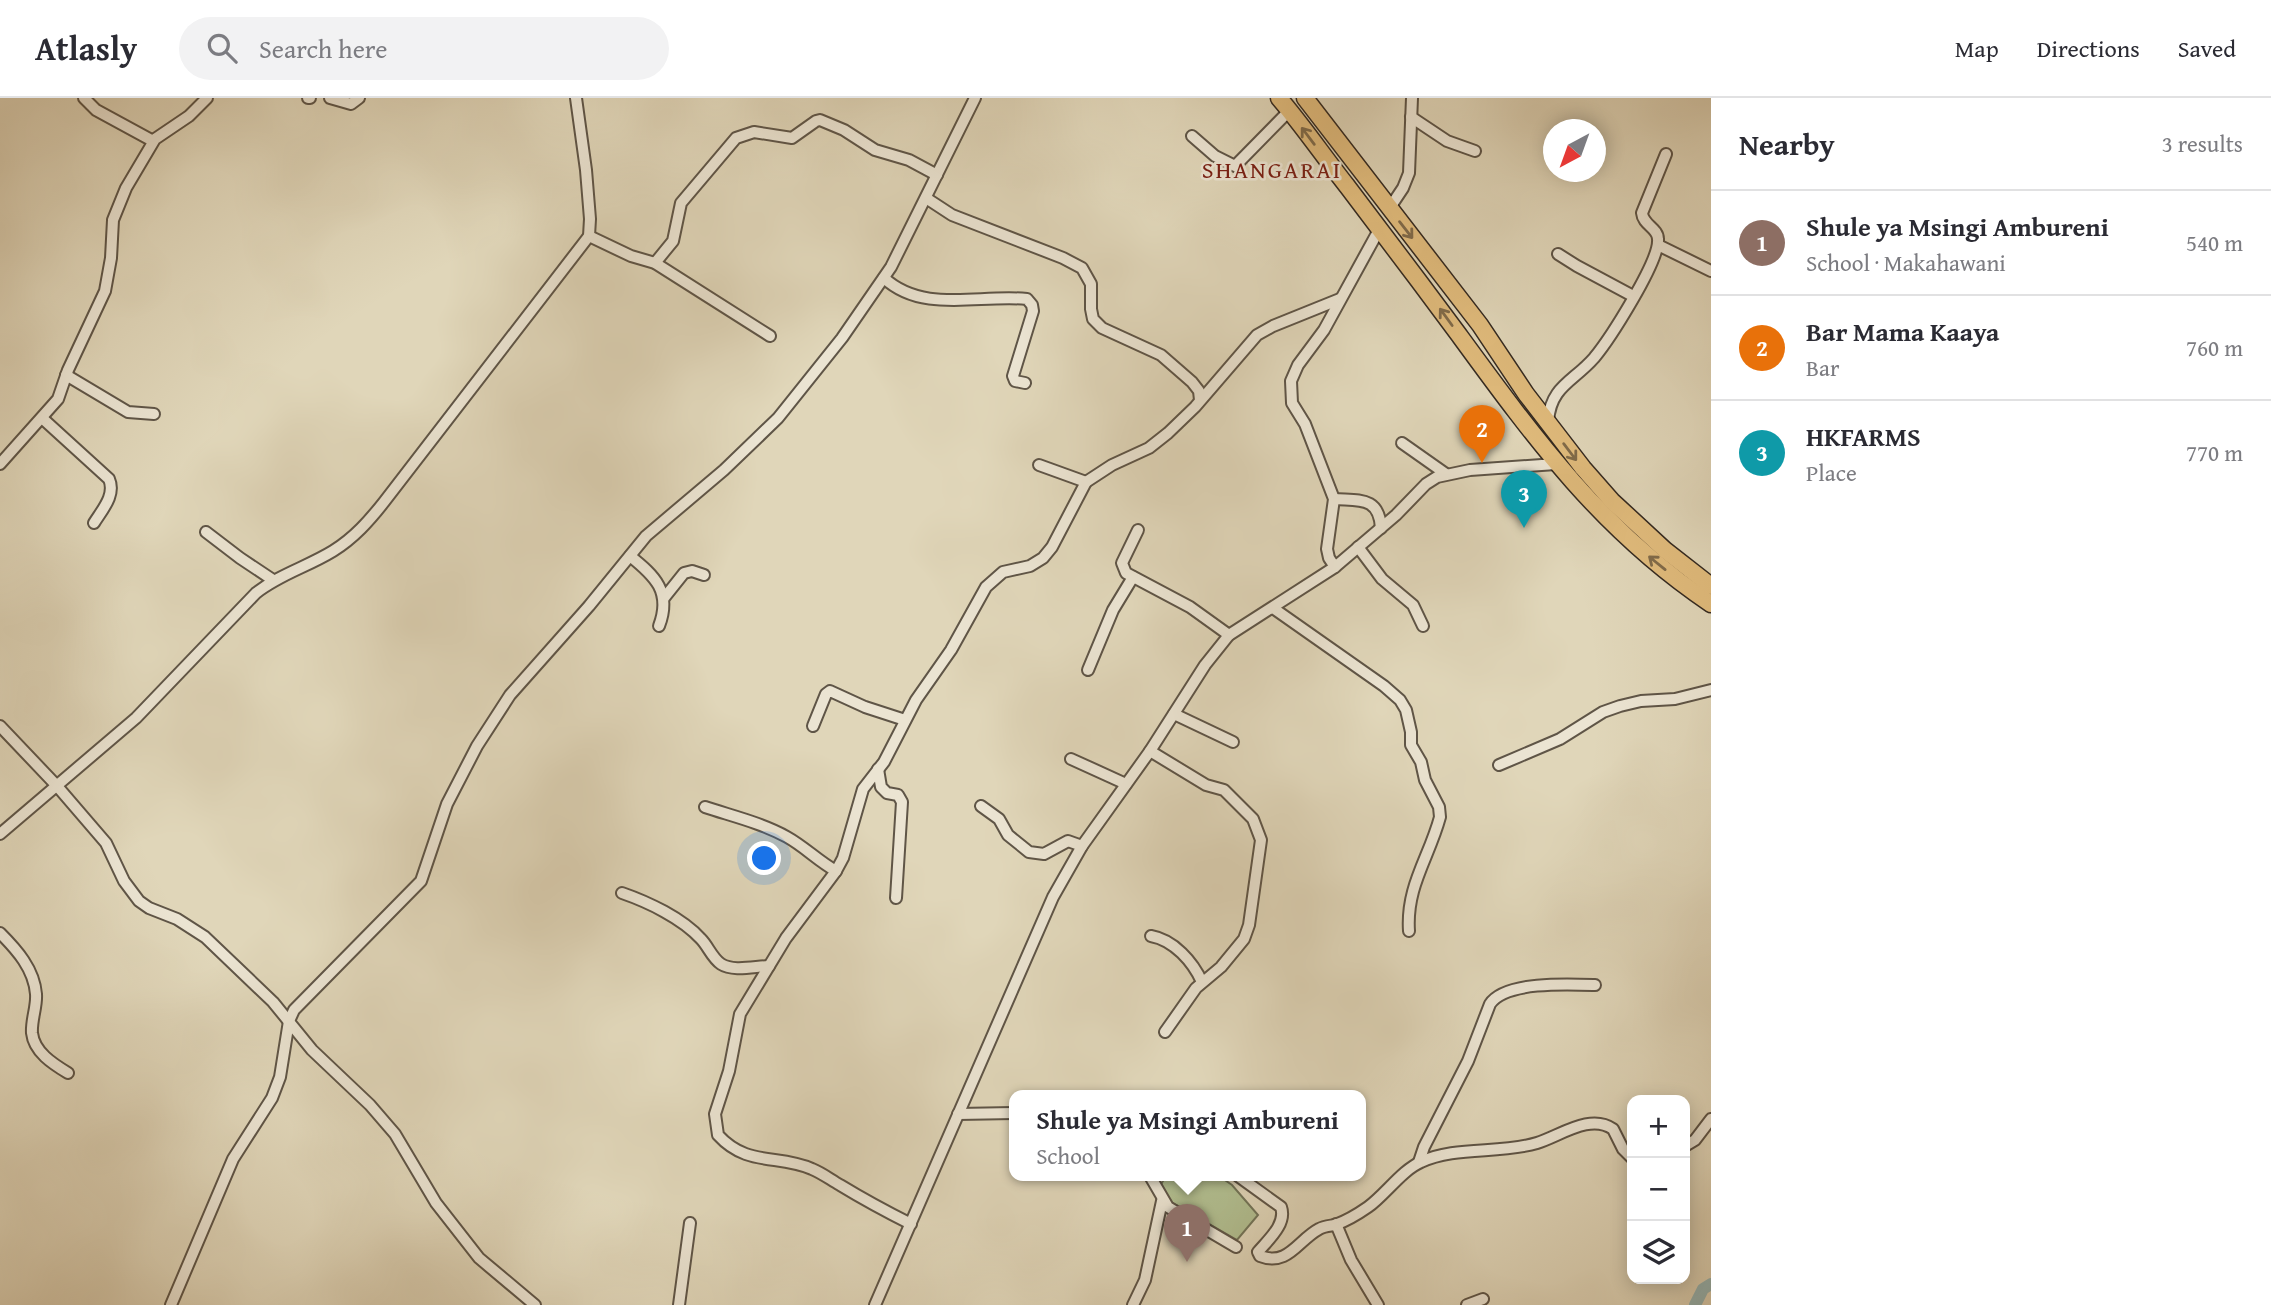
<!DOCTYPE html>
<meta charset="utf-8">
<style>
:root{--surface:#fff;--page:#f2f2f3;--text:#2b2b33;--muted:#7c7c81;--line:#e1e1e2;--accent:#d93025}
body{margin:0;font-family:"Gentium Book Plus",serif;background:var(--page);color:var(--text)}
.controls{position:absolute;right:21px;bottom:21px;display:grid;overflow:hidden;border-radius:14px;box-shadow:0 4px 18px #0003}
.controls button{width:63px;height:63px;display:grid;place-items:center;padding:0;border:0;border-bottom:2px solid var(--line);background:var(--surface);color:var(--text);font:35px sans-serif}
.compass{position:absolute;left:1543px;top:21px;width:63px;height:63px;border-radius:50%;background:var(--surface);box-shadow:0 4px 18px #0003;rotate:221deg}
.you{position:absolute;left:765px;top:761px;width:24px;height:24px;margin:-18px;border:5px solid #fff;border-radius:50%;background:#1a73e8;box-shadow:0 0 0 10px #1a73e833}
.badge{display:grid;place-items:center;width:46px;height:46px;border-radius:50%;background:var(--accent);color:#fff;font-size:23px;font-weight:700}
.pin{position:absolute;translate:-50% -58px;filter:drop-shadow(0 2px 4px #0008)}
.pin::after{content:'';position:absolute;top:37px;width:24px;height:21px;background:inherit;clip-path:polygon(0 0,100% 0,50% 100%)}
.popup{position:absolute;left:1009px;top:992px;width:357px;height:91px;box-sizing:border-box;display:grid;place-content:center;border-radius:14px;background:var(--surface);filter:drop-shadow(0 2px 5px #0005);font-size:23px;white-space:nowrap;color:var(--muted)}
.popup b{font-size:26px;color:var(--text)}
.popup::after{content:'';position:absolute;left:50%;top:100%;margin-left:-14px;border:14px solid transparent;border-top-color:var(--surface)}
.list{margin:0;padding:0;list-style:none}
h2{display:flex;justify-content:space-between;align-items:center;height:91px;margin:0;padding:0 28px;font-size:30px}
h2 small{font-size:23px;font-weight:400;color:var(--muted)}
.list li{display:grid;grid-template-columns:46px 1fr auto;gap:21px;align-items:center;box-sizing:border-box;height:105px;padding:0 28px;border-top:2px solid var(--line)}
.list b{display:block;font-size:26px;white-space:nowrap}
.list p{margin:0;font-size:23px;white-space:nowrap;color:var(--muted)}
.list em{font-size:23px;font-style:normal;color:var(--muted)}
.icon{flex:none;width:38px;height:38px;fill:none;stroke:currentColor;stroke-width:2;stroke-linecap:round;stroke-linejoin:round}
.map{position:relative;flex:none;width:1711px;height:1207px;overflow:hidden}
header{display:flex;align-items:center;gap:42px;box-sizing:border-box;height:98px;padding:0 35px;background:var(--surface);border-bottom:2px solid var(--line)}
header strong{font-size:33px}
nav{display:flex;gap:38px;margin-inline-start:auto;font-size:24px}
.search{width:490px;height:63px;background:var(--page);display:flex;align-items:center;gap:18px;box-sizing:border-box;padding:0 24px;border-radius:38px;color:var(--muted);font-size:26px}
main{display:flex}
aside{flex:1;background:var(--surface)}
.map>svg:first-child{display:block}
.green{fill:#b1be90;stroke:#727458;stroke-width:2}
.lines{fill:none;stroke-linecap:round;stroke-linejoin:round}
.river{stroke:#96b7b7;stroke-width:12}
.minor-casing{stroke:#5f5547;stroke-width:14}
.highway-casing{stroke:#342a21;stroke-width:19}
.minor{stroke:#ebe4d2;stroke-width:10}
.highway{stroke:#e0bb7c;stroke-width:16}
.oneway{stroke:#816b4a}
.labels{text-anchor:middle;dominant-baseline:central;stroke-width:5;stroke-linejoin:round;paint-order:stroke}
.quarter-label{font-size:24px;letter-spacing:2px;fill:#7a1f14;stroke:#ebe4d2}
</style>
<header>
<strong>Atlasly</strong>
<div class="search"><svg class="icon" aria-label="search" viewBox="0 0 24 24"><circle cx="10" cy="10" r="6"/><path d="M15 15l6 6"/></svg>Search here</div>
<nav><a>Map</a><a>Directions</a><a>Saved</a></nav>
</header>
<main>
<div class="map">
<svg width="1711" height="1207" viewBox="0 0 1711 1207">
<rect width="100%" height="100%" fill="#e0d6b9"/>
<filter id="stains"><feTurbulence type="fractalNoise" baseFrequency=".00286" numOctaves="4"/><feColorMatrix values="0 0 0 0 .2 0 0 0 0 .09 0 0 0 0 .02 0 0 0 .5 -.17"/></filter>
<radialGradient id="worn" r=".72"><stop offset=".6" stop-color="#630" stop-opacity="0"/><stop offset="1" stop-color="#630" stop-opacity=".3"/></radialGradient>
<polygon class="green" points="1166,1078 1219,1078 1232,1087 1258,1117 1237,1142 1171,1104 1160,1088"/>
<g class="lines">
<polyline class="river" points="1695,1207 1703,1191 1711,1186"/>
<g class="minor-casing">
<g id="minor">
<polyline points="84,0 96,12 153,43"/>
<polyline points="308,0 310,0"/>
<polyline points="330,0 351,6 359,0"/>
<polyline points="1411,19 1447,43 1475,53"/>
<polyline points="1192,38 1215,58 1235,68 1289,13"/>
<polyline points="926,100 952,117 1063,160 1082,170 1091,186 1091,211 1093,221 1102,230 1161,257 1192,284 1199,293 1200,302"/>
<polyline points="1389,111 1403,90 1409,75 1412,0"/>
<polyline points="589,138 631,158 655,165 770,238"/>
<polyline points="1658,147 1711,173"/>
<polyline points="1558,156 1577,168 1633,198"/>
<polyline points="655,165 673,143 681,105 736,40 754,34 792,40 816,23 820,22 844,32 875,52 909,62 937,77"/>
<path d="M884 180C923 216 979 196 1027 201L1032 207 1033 213 1013 278 1015 283 1025 285"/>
<polyline points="66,277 128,314 154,316"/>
<path d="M42 320 109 381C116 397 102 412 94 425"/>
<path d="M1548 323C1551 288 1573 284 1594 260 1609 242 1660 163 1658 141 1658 130 1643 127 1642 115L1666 56"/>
<polyline points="1402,345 1446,376"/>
<polyline points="0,366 58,301 68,272 105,193 111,160 113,122 126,90 155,41 189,18 207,0"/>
<polyline points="1039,367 1086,384"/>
<path d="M1334 401C1359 403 1379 398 1381 430"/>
<polyline points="1138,432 1122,465 1126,475 1190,509 1229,537"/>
<polyline points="206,434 240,460 273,482"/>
<polyline points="1358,449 1382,481 1413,507 1423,528"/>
<path d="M630 458C655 478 672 494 659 528"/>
<polyline points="1335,469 1329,460 1327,451 1334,401 1305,326 1292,305 1291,283 1298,267 1324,232 1380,130"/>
<polyline points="664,500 684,475 692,473 704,477"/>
<path d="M1273 510 1384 588 1400 602 1406 612 1411 634V647L1421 664 1425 682 1439 709 1440 719C1429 760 1406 788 1409 833"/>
<polyline points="1088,572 1113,512 1133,479"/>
<polyline points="1174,616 1233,644"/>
<polyline points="0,628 57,688 106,745 124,783 139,803 149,810 177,821 205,839 273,904 312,952 370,1007 395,1036 436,1105 479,1160 535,1207"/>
<polyline points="813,628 826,596 830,593 865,609 905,622"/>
<polyline points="1150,653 1206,687 1224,692 1253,721 1261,742 1249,827 1244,841 1221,869 1196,890 1165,934"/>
<polyline points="1071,661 1126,686"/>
<polyline points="1499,667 1560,641 1603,614 1620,608 1641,603 1675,601 1711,592"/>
<polyline points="878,671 881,689 887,695 898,697 902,704 896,800"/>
<polyline points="981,708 999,721 1008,737 1029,754 1044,756 1068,743 1082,748"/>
<path d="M705 709C732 718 762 725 787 739 805 749 818 763 836 773"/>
<path d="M0 736 136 620 256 495C280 476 307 469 333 453 354 440 369 423 384 404L589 138 590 121 586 72 576 0"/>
<path d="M622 795C648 804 682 820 701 841 708 848 712 860 721 866 733 874 756 868 769 868"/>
<path d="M0 835C17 852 34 871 36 896 37 909 31 922 32 935 34 954 53 966 68 975"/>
<path d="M1151 838C1174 842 1193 864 1202 884"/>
<polyline points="958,1016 1014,1015"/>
<polyline points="1685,1048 1695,1042 1711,1021"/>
<path d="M1419 1064 1424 1049 1468 963 1490 906C1505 883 1569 886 1595 887"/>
<polyline points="1150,1078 1168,1109 1236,1149"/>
<path d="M1238 1078 1281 1109C1287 1126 1268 1142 1258 1154L1260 1158C1288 1169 1298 1142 1319 1131 1324 1128 1329 1128 1335 1127 1346 1123 1358 1116 1368 1109 1385 1097 1402 1072 1421 1064 1454 1048 1501 1056 1537 1045 1560 1038 1590 1015 1613 1031L1623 1051 1632 1060"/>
<path d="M911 1126C887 1114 863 1101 840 1087 831 1082 822 1075 812 1071 778 1056 747 1069 718 1037L715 1016 729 973 740 916 786 840 836 773 843 760 863 691 884 664 916 602 951 552 986 489 1003 474 1030 468 1043 460 1052 449 1086 384 1112 367 1149 350 1168 335 1195 309 1257 237 1273 228 1340 201"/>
<polyline points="1336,1126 1351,1162 1378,1207"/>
<polyline points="171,1207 233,1061 272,1000 280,979 289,923 294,912 421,783 447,706 477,648 510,597 589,508 646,438 724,372 778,320 842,240 891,169 975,0"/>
<polyline points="679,1207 690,1125"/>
<polyline points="875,1207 1053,799 1082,748 1150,653 1205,567 1229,537 1335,469 1396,417 1426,386 1437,379 1470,372 1556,366"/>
<polyline points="1133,1207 1145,1182 1162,1103"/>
<polyline points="1467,1207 1483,1201"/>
</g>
</g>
<g class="highway-casing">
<g id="highway">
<path d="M1279 0C1303 28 1324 59 1347 88 1385 138 1422 187 1459 237 1535 341 1602 433 1711 506"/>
<polyline points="1305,0 1480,227 1526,296 1583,370 1612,403 1665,452 1711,488"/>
</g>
</g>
<use href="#minor" class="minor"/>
<use href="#highway" class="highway"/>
</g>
<defs><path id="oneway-shaft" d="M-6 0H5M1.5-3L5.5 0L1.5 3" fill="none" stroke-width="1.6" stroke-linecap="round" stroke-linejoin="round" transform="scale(1.75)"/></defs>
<g class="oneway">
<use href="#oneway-shaft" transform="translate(1308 38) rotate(-127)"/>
<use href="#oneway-shaft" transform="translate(1406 132) rotate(52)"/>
<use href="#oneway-shaft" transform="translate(1446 219) rotate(-126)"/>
<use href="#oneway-shaft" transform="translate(1570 354) rotate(53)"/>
<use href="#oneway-shaft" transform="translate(1657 465) rotate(-141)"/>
</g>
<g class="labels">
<g class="quarter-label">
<text x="1272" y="71">SHANGARAI</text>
</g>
</g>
<rect width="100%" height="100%" filter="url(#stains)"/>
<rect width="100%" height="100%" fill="url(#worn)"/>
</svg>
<div class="controls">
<button>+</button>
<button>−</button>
<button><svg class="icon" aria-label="layers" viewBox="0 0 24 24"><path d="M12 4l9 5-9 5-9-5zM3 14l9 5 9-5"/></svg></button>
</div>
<svg class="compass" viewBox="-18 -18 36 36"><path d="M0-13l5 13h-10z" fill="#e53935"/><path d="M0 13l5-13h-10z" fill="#7c7c81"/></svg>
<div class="you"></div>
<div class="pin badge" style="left:1187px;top:1164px;background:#8d6e63">1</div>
<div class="popup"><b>Shule ya Msingi Ambureni</b>School</div>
<div class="pin badge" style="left:1482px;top:365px;background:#e8710a">2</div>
<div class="pin badge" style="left:1524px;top:430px;background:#0f9aa8">3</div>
</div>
<aside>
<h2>Nearby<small>3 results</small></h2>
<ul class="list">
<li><span class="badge" style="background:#8d6e63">1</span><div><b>Shule ya Msingi Ambureni</b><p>School · Makahawani</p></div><em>540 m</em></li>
<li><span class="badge" style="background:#e8710a">2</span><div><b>Bar Mama Kaaya</b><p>Bar</p></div><em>760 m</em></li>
<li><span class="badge" style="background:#0f9aa8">3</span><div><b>HKFARMS</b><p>Place</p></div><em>770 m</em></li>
</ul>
</aside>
</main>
